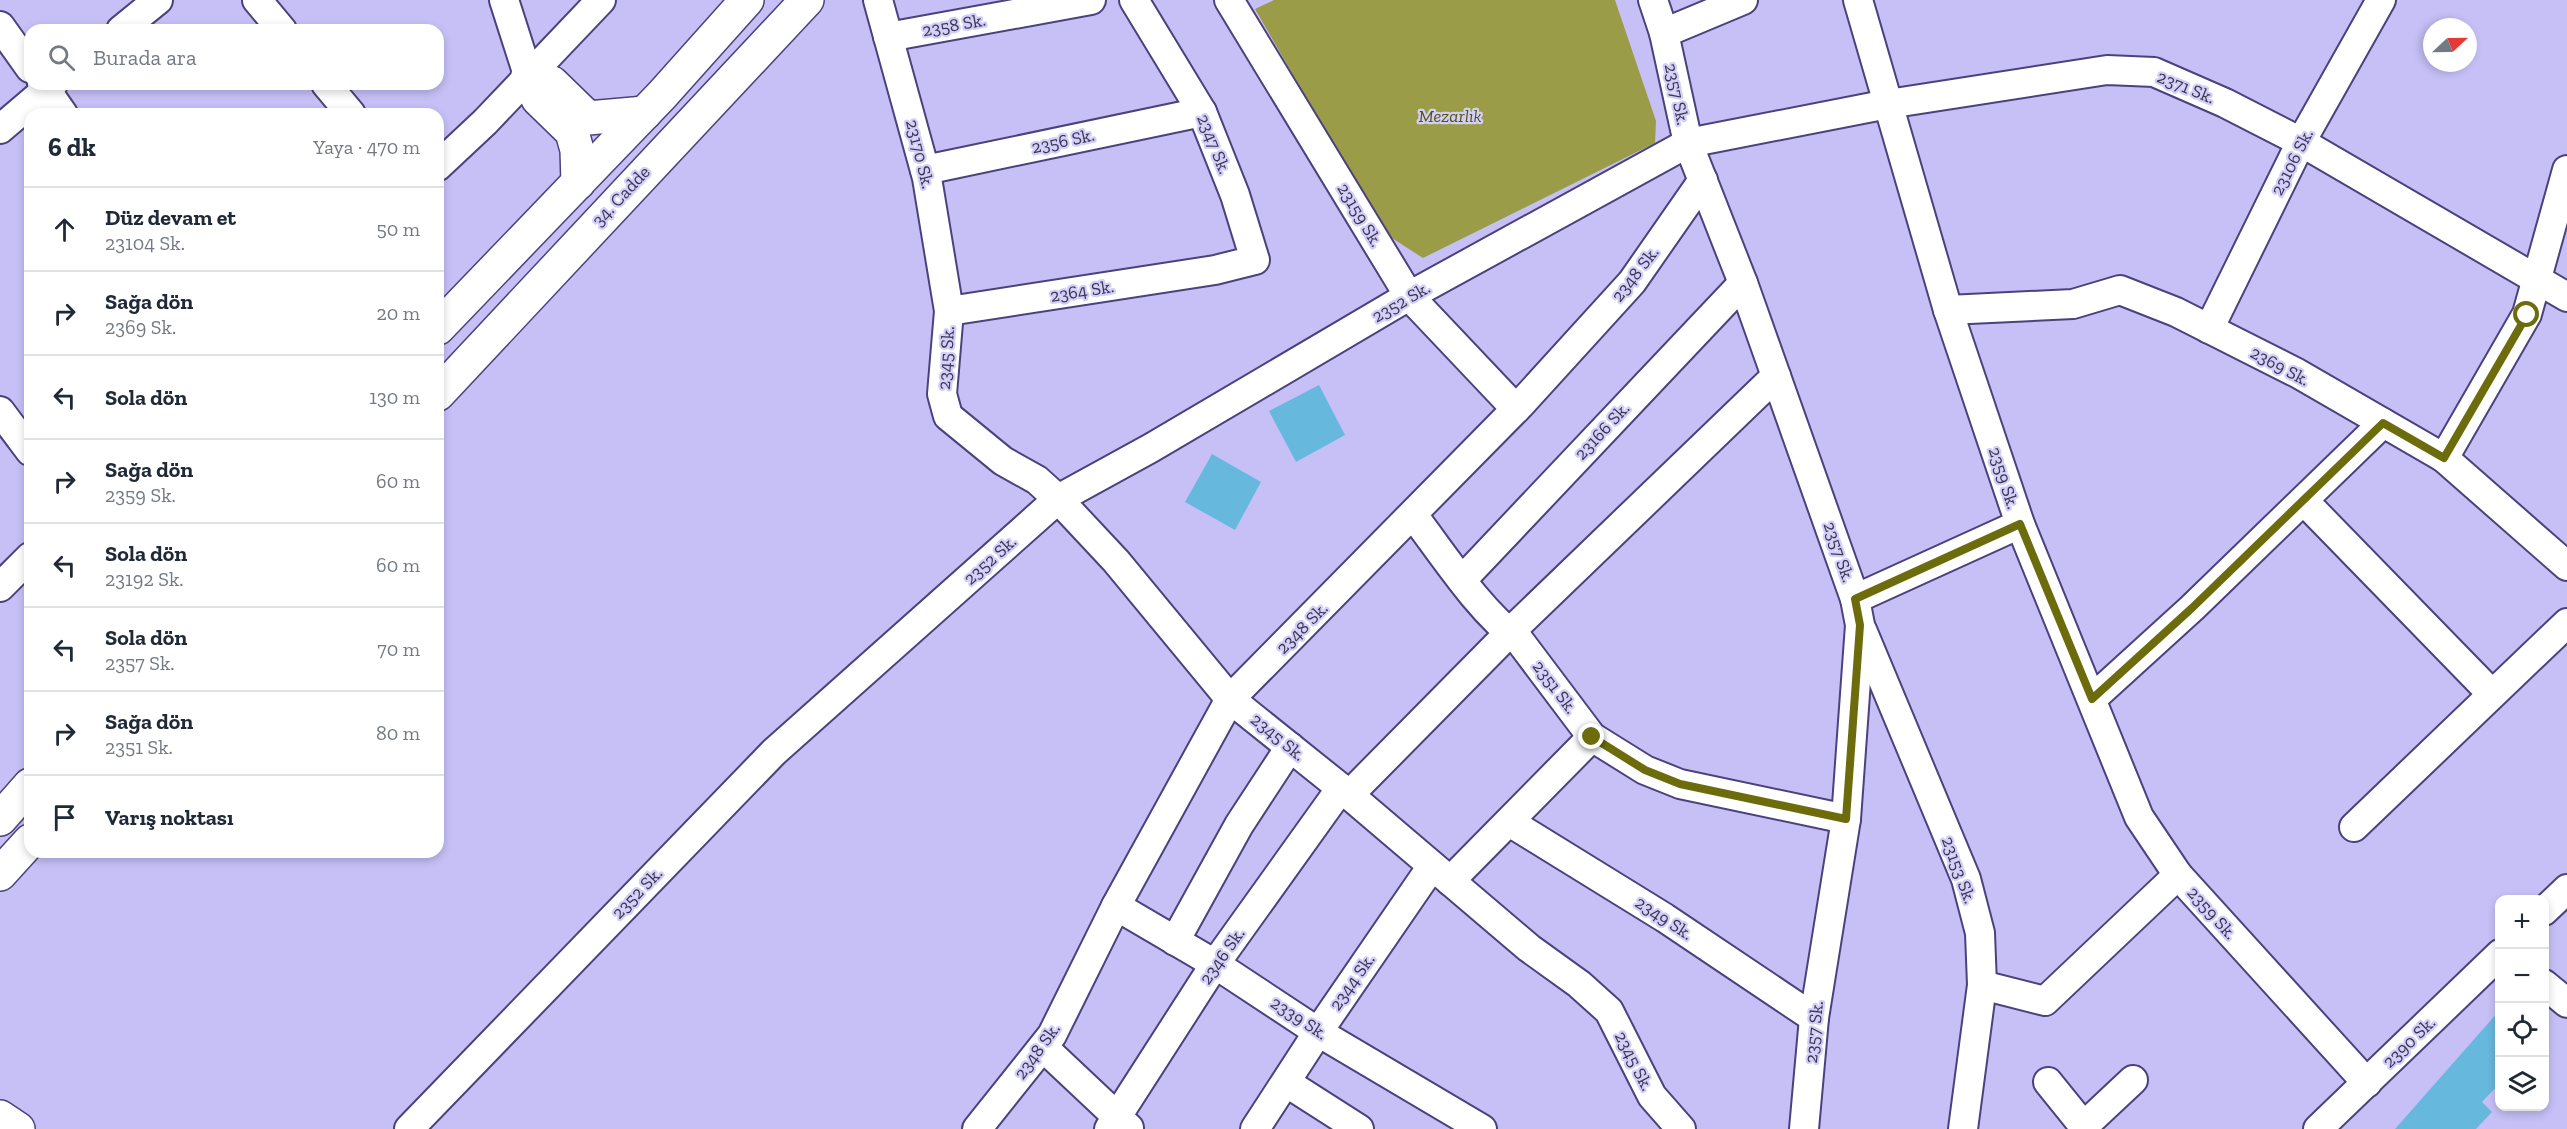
<!DOCTYPE html>
<html lang="tr">
<meta charset="utf-8">
<style>
:root{--surface:#fff;--page:#f2f2f3;--text:#1f2937;--muted:#747a83;--line:#e0e1e3}
body{margin:0;font-family:"Zilla Slab",serif;background:var(--page);color:var(--text)}
.controls{position:absolute;right:18px;bottom:18px;display:grid;overflow:hidden;border-radius:12px;box-shadow:0 3px 9px #0003}
.controls button{width:54px;height:54px;display:grid;place-items:center;padding:0;border:0;border-bottom:2px solid var(--line);background:var(--surface);color:var(--text);font:30px sans-serif}
.compass{position:absolute;left:2423px;top:18px;width:54px;height:54px;border-radius:50%;background:var(--surface);box-shadow:0 3px 9px #0003;rotate:68deg}
.stop{position:absolute;width:18px;height:18px;margin:-14px;border:4px solid #6c6c0c;border-radius:50%;background:#fff}
.stop.end{background:#6c6c0c;border-color:#fff;box-shadow:0 2px 6px #0008}
.list{margin:0;padding:0;list-style:none}
h2{display:flex;justify-content:space-between;align-items:center;height:78px;margin:0;padding:0 24px;font-size:26px}
h2 small{font-size:20px;font-weight:400;color:var(--muted)}
.list li{display:grid;grid-template-columns:39px 1fr auto;gap:18px;align-items:center;box-sizing:border-box;height:84px;padding:0 24px;border-top:2px solid var(--line)}
.list b{display:block;font-size:22px;white-space:nowrap}
.list p{margin:0;font-size:20px;white-space:nowrap;color:var(--muted)}
.list em{font-size:20px;font-style:normal;color:var(--muted)}
.icon{flex:none;width:33px;height:33px;fill:none;stroke:currentColor;stroke-width:2;stroke-linecap:round;stroke-linejoin:round}
.map{position:relative;flex:none;width:2567px;height:1129px;overflow:hidden}
.search{position:absolute;background:var(--surface);box-shadow:0 3px 9px #0003;left:24px;top:24px;width:420px;height:66px;display:flex;align-items:center;gap:15px;box-sizing:border-box;padding:0 21px;border-radius:18px;color:var(--muted);font-size:22px}
.panel{position:absolute;background:var(--surface);box-shadow:0 3px 9px #0003;left:24px;top:108px;width:420px;height:750px;border-radius:18px}
.map>svg:first-child{display:block}
.green{fill:#9b9c48}
.building{fill:#67b8dd}
.lines{fill:none;stroke-linecap:round;stroke-linejoin:round}
.minor-casing{stroke:#4b417c;stroke-width:32}
.major-casing{stroke:#4b417c;stroke-width:36}
.minor{stroke:#fff;stroke-width:28}
.major{stroke:#fff;stroke-width:33}
.route{stroke:#6c6c0c;stroke-width:8}
.labels{text-anchor:middle;dominant-baseline:central;stroke-width:4.5;stroke-linejoin:round;paint-order:stroke}
.street-label{font-size:18px;fill:#393551;stroke:#d3cff9}
.park-label{font-size:18px;font-style:italic;fill:#545407;stroke:#d3cff9}
</style>
<div class="map">
<svg width="2567" height="1129" viewBox="0 0 2567 1129">
<rect width="100%" height="100%" fill="#c6c0f7"/>
<polygon class="green" points="1274,0 1615,0 1656,121 1655,143 1423,258 1384,233 1255,9"/>
<g class="building">
<polygon points="1319,385 1345,435 1296,462 1269,411"/>
<polygon points="1212,454 1261,482 1235,530 1185,502"/>
<polygon points="2499,1011 2499,1084 2482,1102 2492,1112 2476,1129 2395,1129"/>
</g>
<g class="lines">
<g class="minor-casing">
<g id="minor">
<polyline points="257,0 282,30"/>
<polyline points="504,0 528,75"/>
<polyline points="878,0 927,178 949,311 942,394 948,416 1003,461 1037,480 1058,499 1116,561 1230,699 1341,788 1529,948 1579,984 1609,1011 1652,1096 1681,1129"/>
<polyline points="1229,0 1409,296 1516,409"/>
<polyline points="1653,0 1664,33 1688,143 1743,283 1855,599 1860,625 1846,819 1814,1018 1804,1129"/>
<polyline points="1858,0 1948,310 2020,524 2139,817 2178,875 2367,1083"/>
<polyline points="0,26 30,68"/>
<polyline points="121,30 158,0"/>
<polyline points="1664,33 1743,0"/>
<polyline points="888,37 1091,0"/>
<polyline points="42,84 63,114"/>
<polyline points="326,84 351,114"/>
<polyline points="0,129 53,84"/>
<polyline points="438,166 485,122 601,0"/>
<polyline points="925,170 1202,112"/>
<polyline points="1948,310 2073,304 2120,290 2176,312 2297,373 2444,458 2567,566"/>
<polyline points="949,311 1215,270 1255,260 1235,195 1202,112 1134,0"/>
<polyline points="2209,329 2301,142 2381,0"/>
<polyline points="0,411 30,451"/>
<polyline points="2444,458 2527,314 2567,170"/>
<polyline points="2304,501 2491,693"/>
<path d="M1413 515C1443 554 1479 611 1519 640L1592 737 1645 770 1680 784 1846 819"/>
<polyline points="1462,580 1743,283"/>
<polyline points="0,587 30,557"/>
<polyline points="1855,599 2020,524"/>
<polyline points="1862,630 1966,879 1980,933 1982,985 1963,1129"/>
<polyline points="2092,699 2192,608 2383,423"/>
<polyline points="1349,795 1509,633 1776,376"/>
<polyline points="1511,823 1665,918 1814,1018"/>
<polyline points="2354,827 2567,623"/>
<polyline points="1450,881 1592,737"/>
<polyline points="1116,906 1215,964 1318,1032 1482,1129"/>
<polyline points="2544,911 2567,889"/>
<polyline points="1175,941 1239,825 1290,747"/>
<polyline points="2544,984 2567,1003"/>
<polyline points="1982,985 2045,1001 2178,875"/>
<polyline points="1043,1047 1129,1128"/>
<polyline points="2048,1082 2086,1129"/>
<polyline points="1287,1083 1359,1129"/>
<polyline points="2084,1126 2133,1080"/>
<polyline points="409,1129 774,752 1058,499 1151,448 1409,296 1688,143 1888,104 2107,70 2154,72 2225,103 2301,142 2567,297"/>
<polyline points="977,1129 1052,1035 1116,906 1230,699 1520,405 1632,282 1703,180"/>
<polyline points="1109,1129 1215,964 1341,788"/>
<polyline points="1255,1129 1318,1032 1432,866"/>
<polyline points="2318,1129 2500,954"/>
</g>
</g>
<g class="major-casing">
<g id="major">
<polyline points="578,183 577,150 572,132 538,99 528,75 552,83 588,118 645,113"/>
<polyline points="438,328 662,95 747,0"/>
<polyline points="438,394 807,0"/>
<polyline points="0,819 30,785"/>
<polyline points="0,874 30,841"/>
<polyline points="0,1117 18,1129"/>
</g>
</g>
<use href="#minor" class="minor"/>
<use href="#major" class="major"/>
</g>
<g class="lines">
<polyline class="route" points="1592,737 1645,770 1680,784 1846,819 1860,625 1855,599 2020,524 2092,699 2192,608 2383,423 2444,458 2527,315"/>
</g>
<g class="labels">
<g class="street-label">
<text transform="translate(954 25) rotate(-10)">2358 Sk.</text>
<text transform="translate(2186 87) rotate(22)">2371 Sk.</text>
<text transform="translate(1677 94) rotate(78)">2357 Sk.</text>
<text transform="translate(1063 141) rotate(-12)">2356 Sk.</text>
<text transform="translate(1214 144) rotate(68)">2347 Sk.</text>
<text transform="translate(920 154) rotate(76)">23170 Sk.</text>
<text transform="translate(2292 162) rotate(-63)">23106 Sk.</text>
<text transform="translate(621 196) rotate(-47)">34. Cadde</text>
<text transform="translate(1360 215) rotate(59)">23159 Sk.</text>
<text transform="translate(1635 274) rotate(-52)">2348 Sk.</text>
<text transform="translate(1082 291) rotate(-9)">2364 Sk.</text>
<text transform="translate(1401 302) rotate(-30)">2352 Sk.</text>
<text transform="translate(946 358) rotate(-86)">2345 Sk.</text>
<text transform="translate(2280 366) rotate(28)">2369 Sk.</text>
<text transform="translate(1602 431) rotate(-47)">23166 Sk.</text>
<text transform="translate(2004 478) rotate(72)">2359 Sk.</text>
<text transform="translate(1839 552) rotate(71)">2357 Sk.</text>
<text transform="translate(990 560) rotate(-42)">2352 Sk.</text>
<text transform="translate(1302 628) rotate(-45)">2348 Sk.</text>
<text transform="translate(1555 687) rotate(53)">2351 Sk.</text>
<text transform="translate(1278 737) rotate(39)">2345 Sk.</text>
<text transform="translate(1959 870) rotate(70)">23153 Sk.</text>
<text transform="translate(637 893) rotate(-46)">2352 Sk.</text>
<text transform="translate(2212 913) rotate(48)">2359 Sk.</text>
<text transform="translate(1664 918) rotate(33)">2349 Sk.</text>
<text transform="translate(1222 956) rotate(-55)">2346 Sk.</text>
<text transform="translate(1352 982) rotate(-55)">2344 Sk.</text>
<text transform="translate(1299 1018) rotate(33)">2339 Sk.</text>
<text transform="translate(1814 1032) rotate(-84)">2357 Sk.</text>
<text transform="translate(2409 1042) rotate(-44)">2390 Sk.</text>
<text transform="translate(1037 1051) rotate(-54)">2348 Sk.</text>
<text transform="translate(1634 1061) rotate(63)">2345 Sk.</text>
</g>
<g class="park-label">
<text x="1450" y="116">Mezarlık</text>
</g>
</g>
</svg>
<div class="controls">
<button>+</button>
<button>−</button>
<button><svg class="icon" aria-label="locate" viewBox="0 0 24 24"><circle cx="12" cy="12" r="6"/><path d="M12 2v4M12 18v4M2 12h4M18 12h4"/></svg></button>
<button><svg class="icon" aria-label="layers" viewBox="0 0 24 24"><path d="M12 4l9 5-9 5-9-5zM3 14l9 5 9-5"/></svg></button>
</div>
<svg class="compass" viewBox="-18 -18 36 36"><path d="M0-13l5 13h-10z" fill="#e53935"/><path d="M0 13l5-13h-10z" fill="#747a83"/></svg>
<div class="stop" style="left:2527px;top:315px"></div>
<div class="stop end" style="left:1592px;top:737px"></div>
<div class="search"><svg class="icon" aria-label="search" viewBox="0 0 24 24"><circle cx="10" cy="10" r="6"/><path d="M15 15l6 6"/></svg>Burada ara</div>
<section class="panel">
<h2>6 dk<small>Yaya · 470 m</small></h2>
<ul class="list">
<li><svg class="icon" aria-label="ahead" viewBox="0 0 24 24"><path d="M12 20V5M6 11l6-6 6 6"/></svg><div><b>Düz devam et</b><p>23104 Sk.</p></div><em>50 m</em></li>
<li><svg class="icon" aria-label="right" viewBox="0 0 24 24"><path d="M7 20v-9h11M14 6l5 5-5 5"/></svg><div><b>Sağa dön</b><p>2369 Sk.</p></div><em>20 m</em></li>
<li><svg class="icon" aria-label="left" viewBox="0 0 24 24"><path d="M17 20v-9H6M10 6l-5 5 5 5"/></svg><div><b>Sola dön</b></div><em>130 m</em></li>
<li><svg class="icon" aria-label="right" viewBox="0 0 24 24"><path d="M7 20v-9h11M14 6l5 5-5 5"/></svg><div><b>Sağa dön</b><p>2359 Sk.</p></div><em>60 m</em></li>
<li><svg class="icon" aria-label="left" viewBox="0 0 24 24"><path d="M17 20v-9H6M10 6l-5 5 5 5"/></svg><div><b>Sola dön</b><p>23192 Sk.</p></div><em>60 m</em></li>
<li><svg class="icon" aria-label="left" viewBox="0 0 24 24"><path d="M17 20v-9H6M10 6l-5 5 5 5"/></svg><div><b>Sola dön</b><p>2357 Sk.</p></div><em>70 m</em></li>
<li><svg class="icon" aria-label="right" viewBox="0 0 24 24"><path d="M7 20v-9h11M14 6l5 5-5 5"/></svg><div><b>Sağa dön</b><p>2351 Sk.</p></div><em>80 m</em></li>
<li><svg class="icon" aria-label="arrive" viewBox="0 0 24 24"><path d="M6 21V4h12l-3 4 3 4H6"/></svg><div><b>Varış noktası</b></div></li>
</ul>
</section>
</div>
